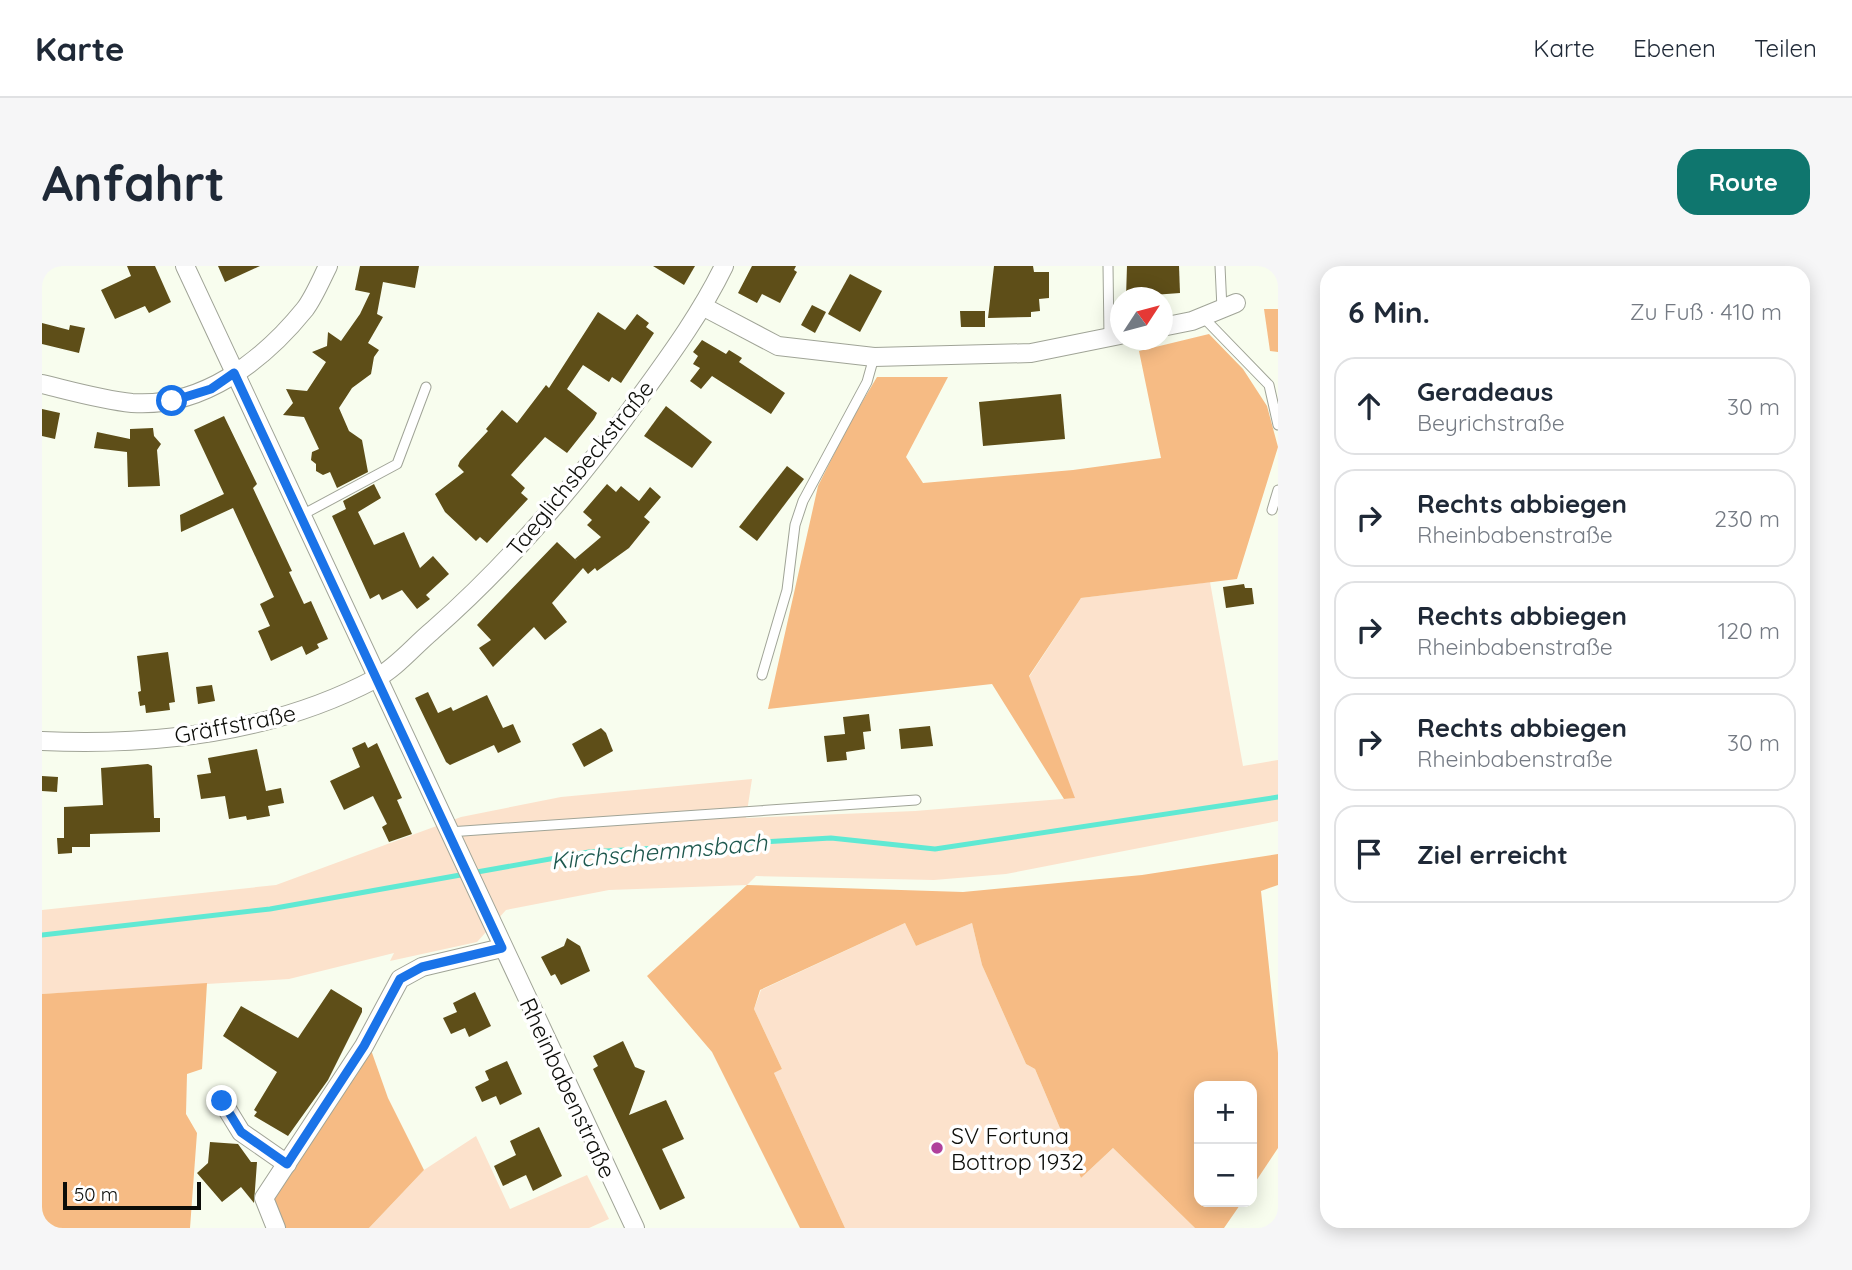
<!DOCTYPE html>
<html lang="de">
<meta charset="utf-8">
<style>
:root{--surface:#fff;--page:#f6f6f7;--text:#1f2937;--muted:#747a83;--line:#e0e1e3;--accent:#0f766e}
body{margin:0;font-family:Quicksand,sans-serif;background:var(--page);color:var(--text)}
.controls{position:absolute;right:21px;bottom:21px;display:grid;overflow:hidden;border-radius:14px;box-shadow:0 4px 18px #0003}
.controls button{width:63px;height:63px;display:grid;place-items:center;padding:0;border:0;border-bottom:2px solid var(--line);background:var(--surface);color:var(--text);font:35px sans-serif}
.compass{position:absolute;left:1068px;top:21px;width:63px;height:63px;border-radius:50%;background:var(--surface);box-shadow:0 4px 18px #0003;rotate:54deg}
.scale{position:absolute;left:21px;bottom:18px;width:138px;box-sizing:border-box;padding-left:7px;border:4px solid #0c0d09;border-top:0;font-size:19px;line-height:24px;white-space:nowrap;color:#0c0d09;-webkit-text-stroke:5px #fff;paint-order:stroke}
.stop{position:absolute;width:21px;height:21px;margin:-16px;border:5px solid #1a73e8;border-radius:50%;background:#fff}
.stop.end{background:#1a73e8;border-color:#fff;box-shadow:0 2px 7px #0008}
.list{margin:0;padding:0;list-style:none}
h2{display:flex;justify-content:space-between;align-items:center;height:91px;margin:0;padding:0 28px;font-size:30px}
h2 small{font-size:23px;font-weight:400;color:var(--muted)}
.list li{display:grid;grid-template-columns:46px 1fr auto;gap:21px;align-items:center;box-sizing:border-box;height:98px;margin:0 14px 14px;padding:0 14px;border:2px solid var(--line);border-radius:21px}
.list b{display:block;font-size:26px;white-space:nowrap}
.list p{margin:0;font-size:23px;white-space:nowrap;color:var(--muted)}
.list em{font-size:23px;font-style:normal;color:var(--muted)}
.icon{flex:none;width:38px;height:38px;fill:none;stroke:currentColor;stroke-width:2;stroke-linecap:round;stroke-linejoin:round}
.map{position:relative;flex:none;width:1236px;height:962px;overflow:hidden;border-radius:21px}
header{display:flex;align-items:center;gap:42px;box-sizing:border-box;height:98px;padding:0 35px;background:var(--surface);border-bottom:2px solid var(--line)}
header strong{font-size:33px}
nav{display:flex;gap:38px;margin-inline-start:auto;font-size:24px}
.intro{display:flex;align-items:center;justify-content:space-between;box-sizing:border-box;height:168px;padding:0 42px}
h1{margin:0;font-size:49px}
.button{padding:18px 32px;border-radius:21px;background:var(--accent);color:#fff;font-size:24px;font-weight:700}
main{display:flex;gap:42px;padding:0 42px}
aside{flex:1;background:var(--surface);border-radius:21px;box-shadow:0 4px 18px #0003}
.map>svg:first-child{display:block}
.green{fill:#fce2cc}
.forest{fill:#f6bb84}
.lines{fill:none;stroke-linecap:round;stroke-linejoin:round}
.stream{stroke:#60e9d3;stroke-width:5}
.building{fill:#5e4e18}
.service-casing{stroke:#a0a497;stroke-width:11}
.minor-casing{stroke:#a0a497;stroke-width:20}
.service{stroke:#fff;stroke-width:9}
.minor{stroke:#fff;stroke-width:18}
.route{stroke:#1a73e8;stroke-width:9}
.poi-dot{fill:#b0409c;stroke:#fff;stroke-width:2.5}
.labels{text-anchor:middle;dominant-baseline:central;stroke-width:7;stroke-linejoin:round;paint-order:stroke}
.street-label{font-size:23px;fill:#0c0d09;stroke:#fff}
.poi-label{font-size:23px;fill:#0c0d09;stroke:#fff;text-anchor:start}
.water-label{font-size:24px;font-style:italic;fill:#1e584e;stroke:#fff}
</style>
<header>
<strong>Karte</strong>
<nav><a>Karte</a><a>Ebenen</a><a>Teilen</a></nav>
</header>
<div class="intro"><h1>Anfahrt</h1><a class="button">Route</a></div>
<main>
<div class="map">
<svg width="1236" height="962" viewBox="0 0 1236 962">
<rect width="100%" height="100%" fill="#f8fdee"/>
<g class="green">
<polygon points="1168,316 1201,500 1236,494 1236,555 964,608 892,614 714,610 705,619 567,624 464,644 435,676 348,695 352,687 247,713 0,728 0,644 234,619 419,551 519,531 710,513 704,552 873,545 1032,532 987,411 1039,332"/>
<polygon points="863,657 874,680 930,657 940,699 984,798 993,803 1039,912 1071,882 1153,962 803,962 732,807 740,803 712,743 719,724"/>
<polygon points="434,870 468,943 545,909 567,953 547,962 327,962 382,904"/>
</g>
<g class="forest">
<polygon points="1222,43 1236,43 1236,86 1228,85"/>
<polygon points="1167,68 1201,103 1225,140 1236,181 1195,313 1039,332 987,410 1033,532 1022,533 950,418 726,443 776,220 807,158 835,111 906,111 864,191 881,217 1031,204 1119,192 1097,85"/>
<polygon points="1236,588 1236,619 1219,625 1236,787 1236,882 1210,921 1210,820 1157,820 1157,936 1200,936 1182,962 1153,962 1071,882 1039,912 993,803 984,798 940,699 930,657 874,680 863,657 718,724 712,743 740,803 732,807 803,962 758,962 670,786 605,710 705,619 921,626 1100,609"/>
<polygon points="165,717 160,803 145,808 144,848 155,867 148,962 0,962 0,728"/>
<polygon points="329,784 346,832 382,904 327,962 241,962 229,937"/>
</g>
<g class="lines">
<polyline class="stream" points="0,669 228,643 547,586 789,572 893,583 1236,531"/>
</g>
<g class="building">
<polygon points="85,0 113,0 129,36 107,47 103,40 73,53 59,24 89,10"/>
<polygon points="176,0 218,0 183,16"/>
<polygon points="318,0 377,0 373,22 341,16 335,48 341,51 326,77 337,84 332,91 329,108 310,122 297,142 307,165 320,174 326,206 295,222 288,206 281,209 274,205 274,198 269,194 270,186 277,183 262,151 241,149 251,137 244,123 265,125 284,96 270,86 285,80 286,66 299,75 318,48 328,27 313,24"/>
<polygon points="611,0 653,0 642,19"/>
<polygon points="710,0 754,0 752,4 755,6 738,37 720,28 715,37 696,27"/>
<polygon points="952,0 991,0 992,6 1007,6 1007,32 997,33 998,45 989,46 989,51 946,52"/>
<polygon points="1085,0 1137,0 1138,27 1084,31"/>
<polygon points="808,8 840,25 818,66 786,48"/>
<polygon points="770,39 784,46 773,67 759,59"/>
<polygon points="918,45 943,45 943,61 919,61"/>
<polygon points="556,46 583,64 595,48 607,57 604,61 612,67 579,117 570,111 567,116 541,99 525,123 555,147 552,153 525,187 503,171 469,209 483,222 479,227 486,233 445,277 438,271 434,275 403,246 393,228 422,206 416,200 418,195 446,165 444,163 460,144 475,157 504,119 507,122"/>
<polygon points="0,57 27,64 28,59 43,62 37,87 0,78"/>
<polygon points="660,74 684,88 687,84 700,92 697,96 743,127 729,148 670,110 659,123 648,115 658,102 651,98 656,90 651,86"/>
<polygon points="1019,128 1023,173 941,180 937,136"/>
<polygon points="624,140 670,176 650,202 602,170"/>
<polygon points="0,143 18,147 13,173 0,170"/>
<polygon points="182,150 215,218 211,222 250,305 247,306 262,338 269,335 286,373 275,378 277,382 264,389 260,380 229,395 216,365 228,360 218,338 232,331 191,242 139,266 138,249 182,228 152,164"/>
<polygon points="111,162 112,170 119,178 115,184 118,220 86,221 85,186 52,182 55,166 88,173 88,163"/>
<polygon points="745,200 762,213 715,275 697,261"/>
<polygon points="332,218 339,232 316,246 332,279 362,266 378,302 391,290 407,308 384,329 388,333 375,343 360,324 340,334 337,328 328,333 290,250 304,243 301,235"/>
<polygon points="565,218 574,226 579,220 597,235 608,221 619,231 602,251 608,256 587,282 555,305 553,302 546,308 541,302 510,337 525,356 503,374 492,361 451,401 437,382 449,374 435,359 515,276 535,295 533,293 559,271 545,259 550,254 541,246"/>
<polygon points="1202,318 1203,322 1210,322 1212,338 1184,342 1181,321"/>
<polygon points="126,386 133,436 127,437 128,444 104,447 103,439 98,440 96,426 99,425 95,390"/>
<polygon points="170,419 173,435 156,438 154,421"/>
<polygon points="386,426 396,447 409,441 411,445 445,429 461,462 471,458 479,476 456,487 452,479 408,499 404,496 373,432"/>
<polygon points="827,448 829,465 821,466 823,483 804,486 805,494 785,496 782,470 803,468 801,451"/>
<polygon points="888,460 891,480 859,483 857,463"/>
<polygon points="559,462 564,467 571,485 542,501 530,478"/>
<polygon points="323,476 326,482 335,477 360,532 355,534 370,568 347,576 340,561 345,558 331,530 302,544 288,515 318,501 310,482"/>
<polygon points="215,483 224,525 239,522 242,537 226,540 228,550 205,554 204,550 187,553 183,530 159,533 155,509 169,507 166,492"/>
<polygon points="106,498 110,500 112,552 118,552 118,566 48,568 48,581 30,581 30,587 16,588 15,572 22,572 22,541 61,539 59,502"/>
<polygon points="0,510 16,511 15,526 0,525"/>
<polygon points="525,672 538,680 548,705 519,719 513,708 509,710 499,691 522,680"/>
<polygon points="289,723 320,742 320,746 286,814 246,870 212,850 215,846 212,844 235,806 181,770 199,740 256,772"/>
<polygon points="433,726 449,760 427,771 423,762 409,768 401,752 415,746 411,737"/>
<polygon points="581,775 593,801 603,805 587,849 624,834 642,873 620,883 643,932 618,944 551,803 556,800 551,790"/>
<polygon points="465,795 480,828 458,839 454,830 440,836 433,821 447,814 443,805"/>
<polygon points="497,861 520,910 491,925 484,909 461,920 452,900 474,889 468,875"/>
<polygon points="168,876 196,878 209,896 215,896 212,937 199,921 180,936 155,907 166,897"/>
</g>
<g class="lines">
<g class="service-casing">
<g id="service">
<polyline points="1066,0 1067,71"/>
<polyline points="1178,0 1180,43"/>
<polyline points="1161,51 1227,119 1236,159"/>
<polyline points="1230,244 1236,224"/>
<polyline points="260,249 355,198 384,121"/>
<polyline points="720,409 745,324 753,259 761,235 825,116 832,91"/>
<polyline points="407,566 874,534"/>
</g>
</g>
<g class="minor-casing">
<g id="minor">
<polyline points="143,0 593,962"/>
<polyline points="662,41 736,80 832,91 989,87 1078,69"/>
<polyline points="1120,61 1150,55 1194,37"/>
<path d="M0 118C29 125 60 134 90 137 160 142 221 95 263 43 272 31 279 14 286 0"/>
<path d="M0 475C113 480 233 466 333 413 354 402 372 380 390 365 471 294 540 212 603 124 632 84 660 45 682 0"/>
<polyline points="180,835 199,866 245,898"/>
<polyline points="234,962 222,932 322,780 358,713 380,701 460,682"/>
</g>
</g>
<use href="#service" class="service"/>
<use href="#minor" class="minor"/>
</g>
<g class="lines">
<polyline class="route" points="130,135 169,123 192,107 460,682 380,701 358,713 322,780 245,898 199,866 180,835"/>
</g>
<circle class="poi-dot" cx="895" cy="882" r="7"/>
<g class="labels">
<g class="street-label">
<text transform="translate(538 202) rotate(-51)">Taeglichsbeckstraße</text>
<text transform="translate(193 458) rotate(-11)">Gräffstraße</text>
<text transform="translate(526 822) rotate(65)">Rheinbabenstraße</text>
</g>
<g class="poi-label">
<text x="909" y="869">SV Fortuna<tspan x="909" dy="26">Bottrop 1932</tspan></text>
</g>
<g class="water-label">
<text transform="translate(617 585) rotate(-5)">Kirchschemmsbach</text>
</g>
</g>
</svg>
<div class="controls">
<button>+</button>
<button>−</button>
</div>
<svg class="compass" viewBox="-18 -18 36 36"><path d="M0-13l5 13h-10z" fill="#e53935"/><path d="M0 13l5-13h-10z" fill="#747a83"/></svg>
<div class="scale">50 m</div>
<div class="stop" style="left:130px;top:135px"></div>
<div class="stop end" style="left:180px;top:835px"></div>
</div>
<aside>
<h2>6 Min.<small>Zu Fuß · 410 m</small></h2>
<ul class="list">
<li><svg class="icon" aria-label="ahead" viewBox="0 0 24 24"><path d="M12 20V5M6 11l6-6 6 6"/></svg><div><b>Geradeaus</b><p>Beyrichstraße</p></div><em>30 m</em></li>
<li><svg class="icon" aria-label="right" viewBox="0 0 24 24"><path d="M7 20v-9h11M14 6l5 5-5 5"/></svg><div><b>Rechts abbiegen</b><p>Rheinbabenstraße</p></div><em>230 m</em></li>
<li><svg class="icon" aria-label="right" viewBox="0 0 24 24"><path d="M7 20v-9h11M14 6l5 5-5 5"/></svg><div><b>Rechts abbiegen</b><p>Rheinbabenstraße</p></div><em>120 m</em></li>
<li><svg class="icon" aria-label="right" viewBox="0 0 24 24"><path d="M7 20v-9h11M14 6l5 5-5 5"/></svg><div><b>Rechts abbiegen</b><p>Rheinbabenstraße</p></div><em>30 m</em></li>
<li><svg class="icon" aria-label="arrive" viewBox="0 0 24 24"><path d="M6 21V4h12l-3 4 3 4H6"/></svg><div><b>Ziel erreicht</b></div></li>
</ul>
</aside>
</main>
